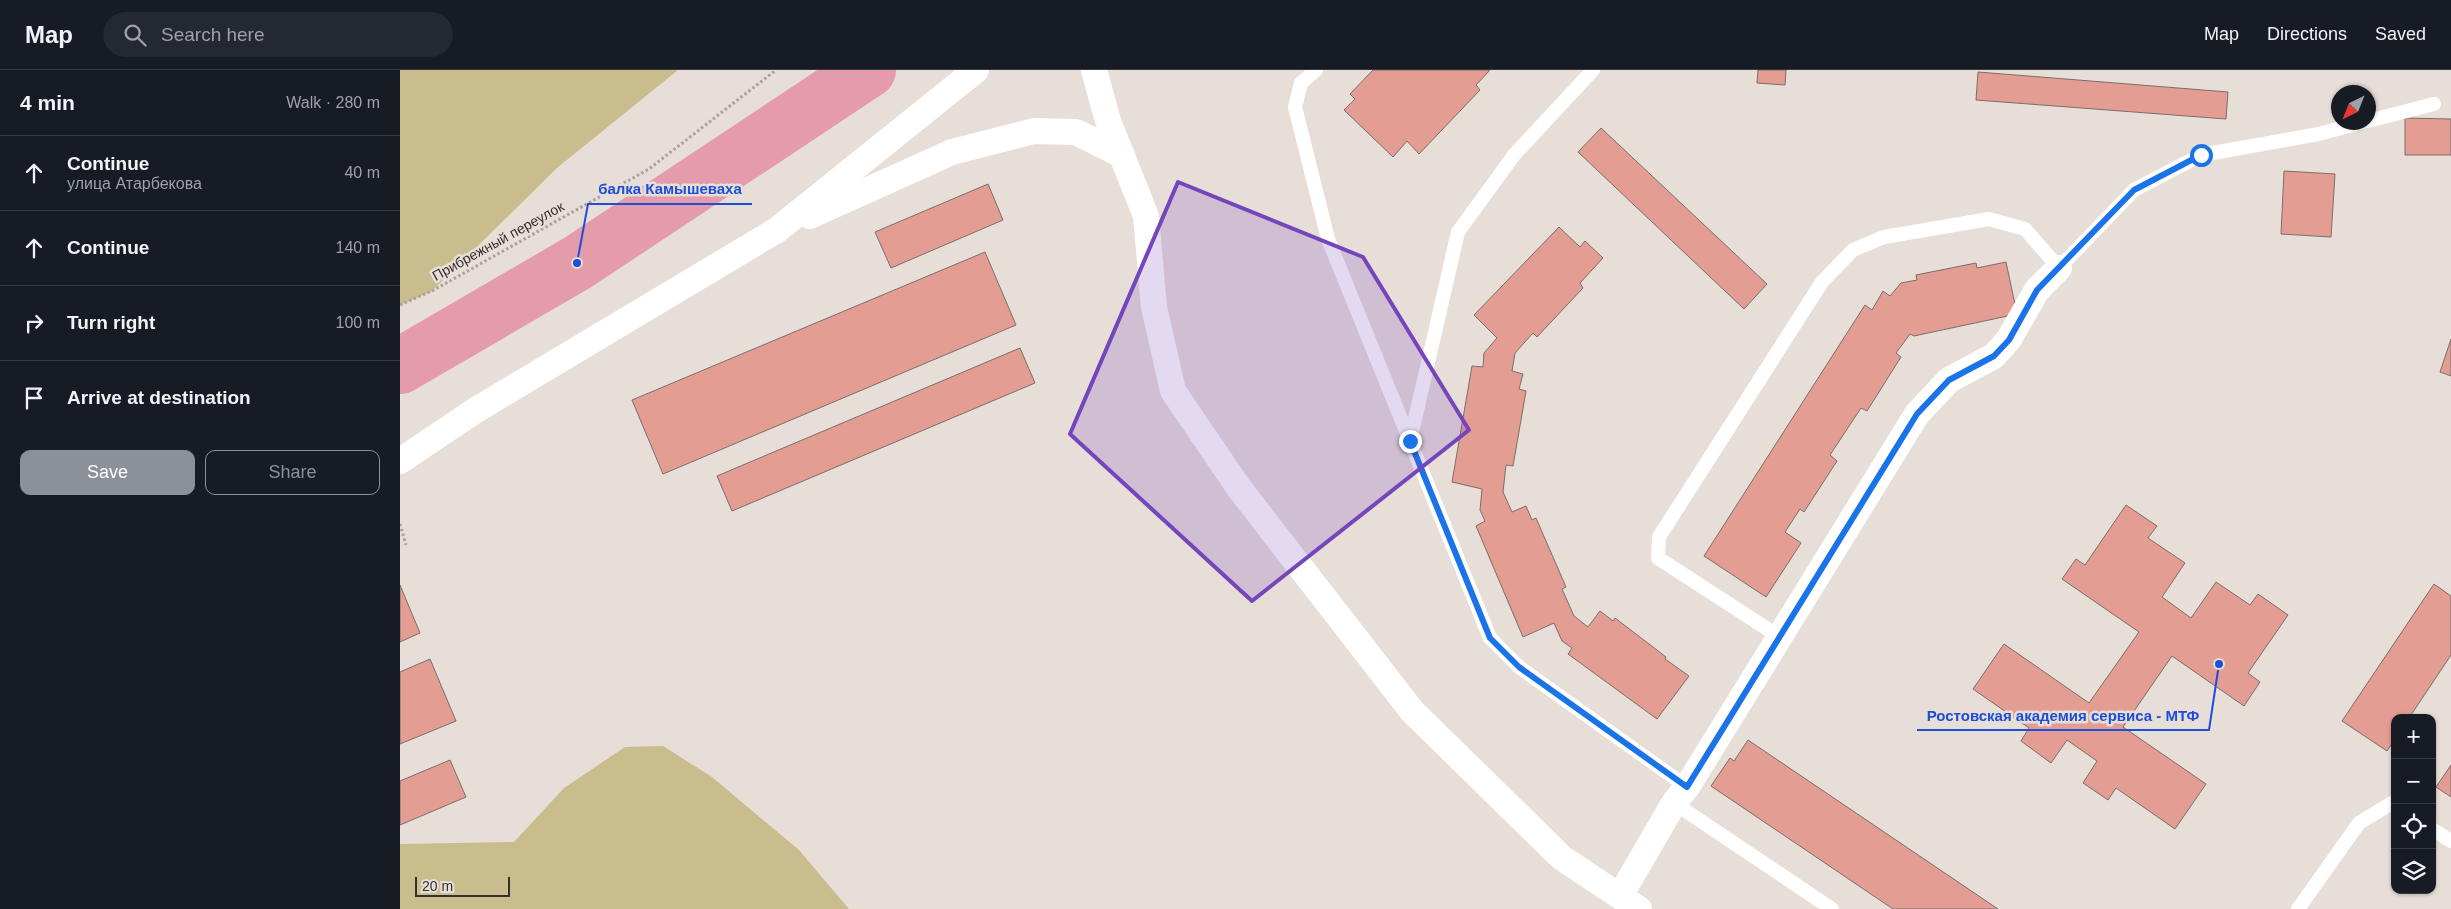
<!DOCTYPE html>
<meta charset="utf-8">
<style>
:root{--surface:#171b24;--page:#242831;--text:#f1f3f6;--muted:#9ea1a6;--line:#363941;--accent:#8c9099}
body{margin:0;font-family:Helvetica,sans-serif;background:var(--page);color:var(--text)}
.controls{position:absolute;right:15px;bottom:15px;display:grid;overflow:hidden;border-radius:10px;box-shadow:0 1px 4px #0004}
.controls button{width:45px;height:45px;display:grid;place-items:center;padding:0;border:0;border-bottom:1px solid var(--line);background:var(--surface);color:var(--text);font:25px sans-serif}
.compass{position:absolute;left:1931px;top:15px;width:45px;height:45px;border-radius:50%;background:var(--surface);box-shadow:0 1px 4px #0004;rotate:223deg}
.scale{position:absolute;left:15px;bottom:12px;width:95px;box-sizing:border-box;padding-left:5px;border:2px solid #322f2c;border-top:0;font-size:14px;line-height:18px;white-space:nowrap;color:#322f2c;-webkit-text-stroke:4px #e8ded8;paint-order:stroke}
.stop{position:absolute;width:15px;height:15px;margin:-11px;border:4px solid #1a73e8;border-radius:50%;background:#fff}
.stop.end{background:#1a73e8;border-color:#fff;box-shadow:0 1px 5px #0008}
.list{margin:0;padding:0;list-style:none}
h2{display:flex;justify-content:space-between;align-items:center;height:65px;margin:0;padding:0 20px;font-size:21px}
h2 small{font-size:16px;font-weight:400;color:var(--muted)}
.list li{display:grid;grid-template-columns:32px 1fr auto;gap:15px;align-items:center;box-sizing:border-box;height:75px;padding:0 20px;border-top:1px solid var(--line)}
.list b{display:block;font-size:19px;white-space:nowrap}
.list p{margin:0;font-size:16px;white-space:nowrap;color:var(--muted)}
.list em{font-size:16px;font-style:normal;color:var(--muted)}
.actions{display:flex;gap:10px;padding:15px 20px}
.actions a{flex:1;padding:11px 0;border:1px solid var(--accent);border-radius:10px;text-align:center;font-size:18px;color:var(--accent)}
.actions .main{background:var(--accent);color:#fff}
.icon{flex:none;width:28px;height:28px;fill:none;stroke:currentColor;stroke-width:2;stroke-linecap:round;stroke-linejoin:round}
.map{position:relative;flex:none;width:2051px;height:839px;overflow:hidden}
header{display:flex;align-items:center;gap:30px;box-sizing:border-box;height:70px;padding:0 25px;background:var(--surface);border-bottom:1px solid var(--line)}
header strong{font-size:24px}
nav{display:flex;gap:28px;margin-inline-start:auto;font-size:18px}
.search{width:350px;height:45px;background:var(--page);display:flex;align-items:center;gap:12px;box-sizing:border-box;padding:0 18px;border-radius:28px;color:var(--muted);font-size:19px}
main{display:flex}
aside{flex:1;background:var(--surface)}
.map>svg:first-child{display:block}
.green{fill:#c9bd8d}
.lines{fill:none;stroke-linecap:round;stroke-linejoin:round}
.river{stroke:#e49cab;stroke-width:56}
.building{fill:#e49d93;stroke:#796e6c}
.path{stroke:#a8a19c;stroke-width:3;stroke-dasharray:2.5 2.5;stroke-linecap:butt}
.lane{stroke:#fff;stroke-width:14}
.street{stroke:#fff;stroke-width:26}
.route{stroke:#1a73e8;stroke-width:6}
.marked{fill:#7445bc;fill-opacity:0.2;stroke:#7445bc;stroke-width:4;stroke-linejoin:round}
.labels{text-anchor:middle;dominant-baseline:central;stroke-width:5;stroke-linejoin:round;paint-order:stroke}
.street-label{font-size:14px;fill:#322f2c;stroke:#e8ded8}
.leader{fill:none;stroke:#1d4ed8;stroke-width:2}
.callout-dot{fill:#1d4ed8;stroke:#e8ded8;stroke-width:2}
.callout-label{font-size:15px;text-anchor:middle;font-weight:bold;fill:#1d4ed8;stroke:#e8ded8;stroke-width:5;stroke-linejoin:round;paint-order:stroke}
</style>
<header>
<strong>Map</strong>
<div class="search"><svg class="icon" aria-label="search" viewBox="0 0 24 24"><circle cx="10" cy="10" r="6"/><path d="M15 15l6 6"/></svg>Search here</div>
<nav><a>Map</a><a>Directions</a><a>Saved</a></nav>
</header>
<main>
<aside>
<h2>4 min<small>Walk · 280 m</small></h2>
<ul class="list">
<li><svg class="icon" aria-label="ahead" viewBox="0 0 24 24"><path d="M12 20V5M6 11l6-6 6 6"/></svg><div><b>Continue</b><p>улица Атарбекова</p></div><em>40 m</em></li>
<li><svg class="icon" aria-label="ahead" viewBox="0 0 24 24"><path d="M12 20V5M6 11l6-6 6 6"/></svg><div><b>Continue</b></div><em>140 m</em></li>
<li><svg class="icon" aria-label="right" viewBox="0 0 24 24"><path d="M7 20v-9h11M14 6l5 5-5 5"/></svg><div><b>Turn right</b></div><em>100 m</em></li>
<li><svg class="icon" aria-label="arrive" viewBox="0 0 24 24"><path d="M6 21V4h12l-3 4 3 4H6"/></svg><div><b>Arrive at destination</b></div></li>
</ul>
<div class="actions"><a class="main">Save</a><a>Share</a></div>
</aside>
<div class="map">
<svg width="2051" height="839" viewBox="0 0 2051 839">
<rect width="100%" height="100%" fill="#e8ded8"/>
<g class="green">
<polygon points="0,0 278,0 157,98 32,221 0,235"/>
<polygon points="263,676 312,707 399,780 449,839 0,839 0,774 114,772 164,718 225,677"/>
</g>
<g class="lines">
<polyline class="river" points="0,296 177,193 468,0"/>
</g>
<g class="building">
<polygon points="973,0 1090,0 1076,15 1080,20 1019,84 1007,71 993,87 944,40 955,29 950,24"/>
<polygon points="1358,0 1386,0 1385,15 1357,13"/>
<polygon points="1578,2 1828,22 1826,49 1576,30"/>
<polygon points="2005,48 2051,49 2051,85 2005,85"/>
<polygon points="1201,58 1367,214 1344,239 1178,82"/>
<polygon points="1884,101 1935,104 1931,167 1881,164"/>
<polygon points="588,114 603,150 491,198 475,162"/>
<polygon points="1159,157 1180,177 1185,171 1203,188 1180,213 1183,218 1137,267 1133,263 1115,283 1112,301 1123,304 1119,319 1126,321 1113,396 1106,395 1103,422 1112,442 1126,436 1132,450 1136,448 1166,517 1162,519 1174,546 1188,557 1200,541 1213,551 1215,548 1266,587 1265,589 1289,606 1257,649 1168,584 1172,578 1162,571 1154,553 1123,567 1076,456 1085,451 1080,440 1082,419 1052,412 1072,296 1083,297 1084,283 1097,268 1074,245"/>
<polygon points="585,182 616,255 263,404 232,330"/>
<polygon points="1606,192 1617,244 1514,266 1510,264 1496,283 1501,287 1467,341 1461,338 1430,385 1437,391 1404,442 1400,439 1385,462 1401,473 1366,527 1304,486 1465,235 1472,240 1483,221 1490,226 1501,213 1517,210 1516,205 1576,193 1577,198"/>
<polygon points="2051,269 2051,306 2040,302"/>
<polygon points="620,278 635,313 332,441 317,406"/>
<polygon points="1726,435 1757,456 1748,468 1785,493 1762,527 1791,548 1816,512 1850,535 1858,524 1888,545 1848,603 1860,612 1844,636 1772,586 1723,657 1806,714 1775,759 1716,718 1708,730 1683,713 1697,691 1667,670 1651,693 1621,671 1629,658 1573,619 1604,574 1689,633 1739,562 1662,509 1676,489 1685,495"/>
<polygon points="2034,514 2051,526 2051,585 2009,648 1995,648 1995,669 1987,681 1942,651"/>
<polygon points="0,515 20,563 0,572"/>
<polygon points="30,589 56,651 0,674 0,602"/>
<polygon points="1348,670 1598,839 1493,839 1311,716 1330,688 1334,691"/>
<polygon points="50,690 66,727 0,755 0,711"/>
<polygon points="2051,695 2051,727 2036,717"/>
</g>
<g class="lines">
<g class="path">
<polyline points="0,235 32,221 249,99 376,0"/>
<polyline points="0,454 6,475"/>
</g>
<g class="lane">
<polyline points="916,0 901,13 895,37 928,169 1090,568 1119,597 1287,717"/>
<polyline points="1968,51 2034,34"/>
<polyline points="1010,371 1058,162 1114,85 1193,0"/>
<polyline points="1380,567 1258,488 1259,467 1422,212 1453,180 1484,167 1589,149 1625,159 1659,198 1734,120 1801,85 1919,64 1963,52"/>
<polyline points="1274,733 1432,839"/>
<polyline points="2032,759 2051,771"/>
<polyline points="1898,839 1959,753 1992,733 1995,735"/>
</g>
<g class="street">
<polyline points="694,0 708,51 746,146 754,237 773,321 839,418 1012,641 1162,788 1239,839"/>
<polyline points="410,146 552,82 634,61 676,62 722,85"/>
<polyline points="0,391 76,340 377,160 576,0"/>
<polyline points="1220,826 1274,733 1287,717 1517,344 1549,310 1594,286 1609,269 1637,220 1659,198"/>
</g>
</g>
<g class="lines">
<polyline class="route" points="1010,371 1090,568 1119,597 1287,717 1517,344 1549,310 1594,286 1609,270 1637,220 1734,120 1801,85"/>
</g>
<path class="marked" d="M778 112 963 187 1069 360 852 531 670 364Z"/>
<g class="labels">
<g class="street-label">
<text transform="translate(98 171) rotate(-29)">Прибрежный переулок</text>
</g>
</g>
<path class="leader" d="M177 193L188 134H352M1819 594L1809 660H1517"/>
<g class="callout-dot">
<circle cx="177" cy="193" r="5"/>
<circle cx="1819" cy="594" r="5"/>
</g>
<g class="callout-label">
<text x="270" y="124">балка Камышеваха</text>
<text x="1663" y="651">Ростовская академия сервиса - МТФ</text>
</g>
</svg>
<div class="controls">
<button>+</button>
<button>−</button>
<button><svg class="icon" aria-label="locate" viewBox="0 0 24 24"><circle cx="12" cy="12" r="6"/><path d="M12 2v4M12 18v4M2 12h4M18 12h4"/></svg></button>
<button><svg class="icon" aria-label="layers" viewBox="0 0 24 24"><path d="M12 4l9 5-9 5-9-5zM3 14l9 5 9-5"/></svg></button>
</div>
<svg class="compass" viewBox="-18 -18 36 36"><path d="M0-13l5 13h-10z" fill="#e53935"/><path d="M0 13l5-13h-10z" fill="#9ea1a6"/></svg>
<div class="scale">20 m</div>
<div class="stop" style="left:1801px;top:85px"></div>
<div class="stop end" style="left:1010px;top:371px"></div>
</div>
</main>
